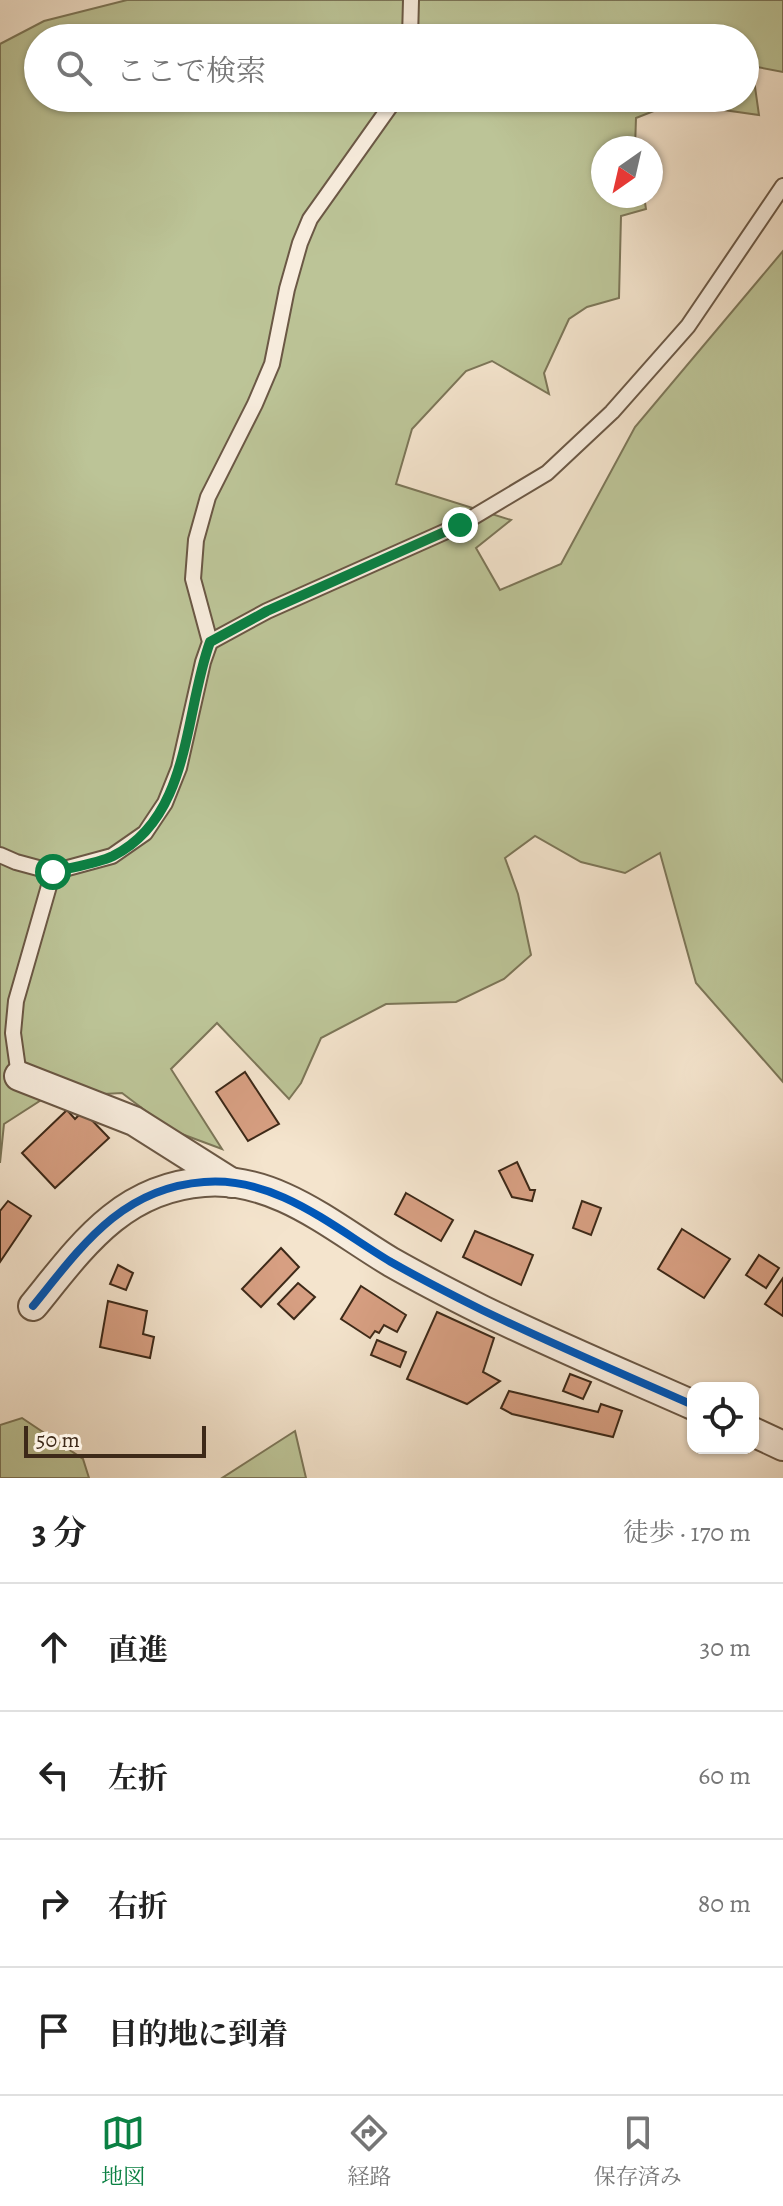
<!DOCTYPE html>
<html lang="ja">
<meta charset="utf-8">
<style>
:root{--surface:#fff;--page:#f2f2f2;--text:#222;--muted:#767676;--line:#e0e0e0;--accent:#0b8043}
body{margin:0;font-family:Alegreya,"Noto Serif JP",serif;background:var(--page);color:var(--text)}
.controls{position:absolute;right:24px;bottom:24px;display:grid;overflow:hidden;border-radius:16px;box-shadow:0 2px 6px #0004}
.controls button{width:72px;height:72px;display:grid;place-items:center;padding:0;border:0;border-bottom:2px solid var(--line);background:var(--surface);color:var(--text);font:40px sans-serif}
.compass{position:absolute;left:591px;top:136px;width:72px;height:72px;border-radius:50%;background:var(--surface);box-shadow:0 2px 6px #0004;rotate:214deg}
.scale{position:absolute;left:24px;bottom:20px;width:182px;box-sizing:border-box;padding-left:8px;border:4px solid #3d2918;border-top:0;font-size:22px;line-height:28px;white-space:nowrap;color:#3d2918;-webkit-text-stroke:6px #f8edde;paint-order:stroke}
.stop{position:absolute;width:24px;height:24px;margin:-18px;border:6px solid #0b8043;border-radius:50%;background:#fff}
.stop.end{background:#0b8043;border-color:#fff;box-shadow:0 2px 8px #0008}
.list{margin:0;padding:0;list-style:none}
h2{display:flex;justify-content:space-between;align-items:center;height:104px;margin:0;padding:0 32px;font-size:34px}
h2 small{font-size:26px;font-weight:400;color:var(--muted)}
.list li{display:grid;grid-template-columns:52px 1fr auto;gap:24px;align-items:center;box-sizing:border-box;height:128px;padding:0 32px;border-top:2px solid var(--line)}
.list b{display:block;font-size:30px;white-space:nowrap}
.list em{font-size:26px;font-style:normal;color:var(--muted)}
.icon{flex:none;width:44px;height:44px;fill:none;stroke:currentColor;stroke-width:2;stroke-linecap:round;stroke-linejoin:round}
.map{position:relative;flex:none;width:783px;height:1478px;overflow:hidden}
.search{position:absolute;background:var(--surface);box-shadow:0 2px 6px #0004;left:24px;right:24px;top:24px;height:88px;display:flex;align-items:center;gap:20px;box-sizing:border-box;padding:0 28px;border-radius:44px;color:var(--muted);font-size:30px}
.sheet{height:616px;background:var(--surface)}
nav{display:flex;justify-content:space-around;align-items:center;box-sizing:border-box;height:112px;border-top:2px solid var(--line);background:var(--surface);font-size:22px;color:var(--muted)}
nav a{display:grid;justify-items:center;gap:4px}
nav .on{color:var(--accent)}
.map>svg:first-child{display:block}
.green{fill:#bcc497;stroke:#7c7658;stroke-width:2;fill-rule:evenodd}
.building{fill:#d79f82;stroke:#3d2918;stroke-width:2}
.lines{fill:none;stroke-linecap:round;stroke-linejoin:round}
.lane-casing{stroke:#6b5845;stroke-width:18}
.street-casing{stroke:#6b5845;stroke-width:32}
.lane{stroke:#f8edde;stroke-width:14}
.street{stroke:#f8edde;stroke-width:28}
.cycleway-casing{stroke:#f8edde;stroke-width:13}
.cycleway{stroke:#0057b8;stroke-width:8}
.route{stroke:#0b8043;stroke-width:10}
</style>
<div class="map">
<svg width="783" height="1478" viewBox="0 0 783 1478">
<rect width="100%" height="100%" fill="#f4e4cd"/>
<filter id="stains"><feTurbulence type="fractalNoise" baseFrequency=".0025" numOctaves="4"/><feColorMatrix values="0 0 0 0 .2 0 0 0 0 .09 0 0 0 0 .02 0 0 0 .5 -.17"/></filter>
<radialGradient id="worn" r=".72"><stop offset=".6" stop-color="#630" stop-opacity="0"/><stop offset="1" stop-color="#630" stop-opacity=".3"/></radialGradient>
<g class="green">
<path d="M127 0H783V72L752 66 759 115 674 103 636 118 635 148H603V196H644L646 209 621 216 619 298 587 307 569 319 544 373 549 394 492 361 466 371 412 429 396 484 511 520 476 548 500 590 561 564 635 427 783 251V1082L696 983 660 853 625 873 581 862 535 836 505 858 518 894 531 955 504 979 456 1002 386 1004 321 1038 301 1083 289 1099 217 1023 171 1069 222 1149 171 1130 122 1093 46 1097 4 1124 0 1163V44L44 21ZM38 38H745V98H38Z"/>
<polygon points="22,1418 83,1459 89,1478 0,1478 0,1425"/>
<polygon points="295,1431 306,1478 222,1478"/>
</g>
<g class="building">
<polygon points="245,1072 279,1124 248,1141 216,1092"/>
<polygon points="67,1110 75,1119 83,1111 109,1138 55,1188 22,1153"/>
<polygon points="517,1162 530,1190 535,1190 532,1201 512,1197 499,1171"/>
<polygon points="406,1193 453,1220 441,1241 395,1214"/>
<polygon points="8,1201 31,1216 0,1262 0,1211"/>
<polygon points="582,1201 601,1208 591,1235 573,1228"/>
<polygon points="682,1229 730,1259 704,1298 658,1269"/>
<polygon points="475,1231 533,1255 521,1285 463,1257"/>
<polygon points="281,1248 299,1267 261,1307 242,1289"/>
<polygon points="759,1255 779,1268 766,1288 746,1275"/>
<polygon points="118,1265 133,1273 126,1290 110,1284"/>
<polygon points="783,1278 783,1316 765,1304"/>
<polygon points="298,1283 315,1297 294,1319 278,1304"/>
<polygon points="361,1286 406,1315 397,1332 384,1325 379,1333 375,1331 370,1338 341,1319"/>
<polygon points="108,1301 147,1311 143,1334 154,1337 150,1358 100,1347"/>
<polygon points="437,1312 494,1338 483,1372 500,1381 467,1404 407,1379"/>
<polygon points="377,1340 406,1352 400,1367 371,1355"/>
<polygon points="570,1374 591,1382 583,1399 563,1391"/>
<polygon points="509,1391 598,1412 601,1404 622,1411 613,1437 512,1414 501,1408"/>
</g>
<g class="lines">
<g class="lane-casing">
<g id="lane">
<polyline points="410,38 411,0"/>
<polyline points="210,642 267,611 460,525 547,473 612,412 688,326 783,186"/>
<polyline points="0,855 16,862 53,872 112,856 145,833 165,803 179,768 203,662 210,642 193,579 196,540 208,497 255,404 272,364 287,289 300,243 310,219 396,98"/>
<polyline points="19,1076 13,1033 16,1001 53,872"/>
</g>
</g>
<g class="street-casing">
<g id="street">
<polyline points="19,1076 134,1121 232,1183"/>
<path d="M33 1306C81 1247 121 1188 204 1182 276 1176 334 1228 391 1262 421 1279 452 1295 482 1310 552 1344 623 1374 693 1405"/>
<polyline points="753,1432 783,1446"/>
</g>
</g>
<use href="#lane" class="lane"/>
<use href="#street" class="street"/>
<g class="cycleway-casing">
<path id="cycleway" d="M33 1306C81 1247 121 1188 204 1182 276 1176 334 1228 391 1262 421 1279 452 1295 482 1310 552 1344 623 1374 693 1405"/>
</g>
<use href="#cycleway" class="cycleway"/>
</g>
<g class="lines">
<path class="route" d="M53 872C72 867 96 864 113 856 191 817 184 713 210 642L267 611 460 525"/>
</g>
<rect width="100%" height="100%" filter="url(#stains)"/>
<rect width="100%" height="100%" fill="url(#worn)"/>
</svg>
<div class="controls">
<button><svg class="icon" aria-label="locate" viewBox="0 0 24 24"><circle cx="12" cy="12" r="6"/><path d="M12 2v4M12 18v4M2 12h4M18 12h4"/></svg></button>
</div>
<svg class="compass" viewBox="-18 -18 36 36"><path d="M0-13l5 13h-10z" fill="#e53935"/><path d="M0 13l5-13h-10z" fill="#767676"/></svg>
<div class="scale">50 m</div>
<div class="stop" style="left:53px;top:872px"></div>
<div class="stop end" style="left:460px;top:525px"></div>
<div class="search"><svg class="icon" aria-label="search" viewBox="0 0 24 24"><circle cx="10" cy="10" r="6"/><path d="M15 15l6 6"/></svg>ここで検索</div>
</div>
<section class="sheet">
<h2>3 分<small>徒歩 · 170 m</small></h2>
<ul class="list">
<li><svg class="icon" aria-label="ahead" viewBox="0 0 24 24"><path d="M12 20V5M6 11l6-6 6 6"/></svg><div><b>直進</b></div><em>30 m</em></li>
<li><svg class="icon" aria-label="left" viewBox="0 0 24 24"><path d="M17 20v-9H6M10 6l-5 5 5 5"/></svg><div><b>左折</b></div><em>60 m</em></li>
<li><svg class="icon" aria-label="right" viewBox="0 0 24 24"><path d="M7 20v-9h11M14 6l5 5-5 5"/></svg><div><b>右折</b></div><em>80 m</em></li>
<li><svg class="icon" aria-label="arrive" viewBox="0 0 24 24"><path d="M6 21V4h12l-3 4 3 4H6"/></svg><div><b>目的地に到着</b></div></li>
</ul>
</section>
<nav>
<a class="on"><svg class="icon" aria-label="map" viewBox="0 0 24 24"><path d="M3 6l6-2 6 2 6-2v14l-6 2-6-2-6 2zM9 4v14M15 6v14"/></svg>地図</a>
<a><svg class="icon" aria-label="directions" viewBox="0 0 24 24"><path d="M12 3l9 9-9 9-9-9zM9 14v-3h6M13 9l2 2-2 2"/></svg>経路</a>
<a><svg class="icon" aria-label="saved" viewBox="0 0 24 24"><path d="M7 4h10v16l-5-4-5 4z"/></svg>保存済み</a>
</nav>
